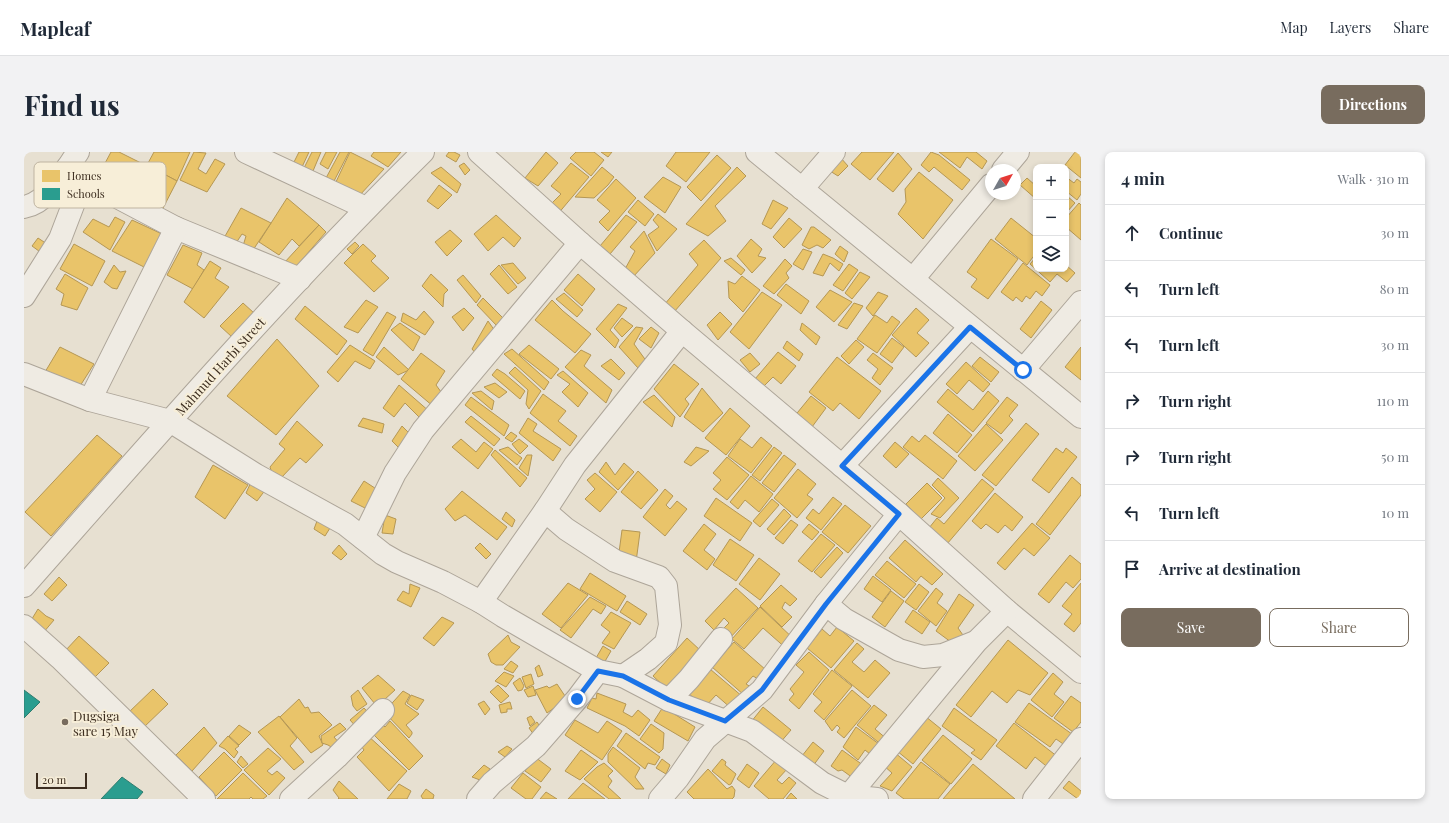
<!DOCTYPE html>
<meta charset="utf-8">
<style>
:root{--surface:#fff;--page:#f2f2f3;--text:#1f2937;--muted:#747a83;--line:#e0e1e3;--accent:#786c5e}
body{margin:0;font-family:"Playfair Display",serif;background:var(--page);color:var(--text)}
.controls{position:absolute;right:12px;top:12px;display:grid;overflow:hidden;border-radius:8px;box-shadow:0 2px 6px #0003}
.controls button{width:36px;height:36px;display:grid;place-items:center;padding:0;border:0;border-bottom:1px solid var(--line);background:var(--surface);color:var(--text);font:20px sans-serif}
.compass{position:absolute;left:961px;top:12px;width:36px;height:36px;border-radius:50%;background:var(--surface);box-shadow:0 2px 6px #0003;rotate:51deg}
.scale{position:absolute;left:12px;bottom:10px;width:51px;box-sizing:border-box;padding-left:4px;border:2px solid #3d2e20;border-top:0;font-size:11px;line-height:14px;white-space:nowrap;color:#3d2e20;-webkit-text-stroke:3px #f7eed8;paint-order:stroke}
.stop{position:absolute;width:12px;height:12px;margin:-9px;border:3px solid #1a73e8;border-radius:50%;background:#fff}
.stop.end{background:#1a73e8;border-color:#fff;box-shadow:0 1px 4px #0008}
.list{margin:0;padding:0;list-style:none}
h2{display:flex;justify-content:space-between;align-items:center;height:52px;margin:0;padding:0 16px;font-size:17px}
h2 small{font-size:13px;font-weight:400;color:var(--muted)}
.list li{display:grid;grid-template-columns:26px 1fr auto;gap:12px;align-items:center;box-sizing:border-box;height:56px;padding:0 16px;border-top:1px solid var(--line)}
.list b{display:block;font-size:15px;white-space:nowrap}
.list em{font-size:13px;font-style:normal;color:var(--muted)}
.actions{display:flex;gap:8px;padding:12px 16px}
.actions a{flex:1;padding:9px 0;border:1px solid var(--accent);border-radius:8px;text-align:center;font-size:14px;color:var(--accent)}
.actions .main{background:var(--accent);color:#fff}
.icon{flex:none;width:22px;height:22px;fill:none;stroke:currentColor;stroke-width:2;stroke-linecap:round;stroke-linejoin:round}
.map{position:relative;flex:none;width:1057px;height:647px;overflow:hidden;border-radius:8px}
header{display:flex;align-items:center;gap:24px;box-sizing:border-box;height:56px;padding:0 20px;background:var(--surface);border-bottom:1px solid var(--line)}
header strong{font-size:19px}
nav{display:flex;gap:22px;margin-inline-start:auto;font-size:14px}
.intro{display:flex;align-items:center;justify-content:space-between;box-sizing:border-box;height:96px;padding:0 24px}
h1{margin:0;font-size:28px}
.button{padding:10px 18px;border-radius:8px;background:var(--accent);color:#fff;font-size:14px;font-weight:700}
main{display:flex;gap:24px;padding:0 24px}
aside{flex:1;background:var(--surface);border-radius:8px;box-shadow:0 2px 6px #0003}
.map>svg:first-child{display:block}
.homes{fill:#e9c46a;stroke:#b59754}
.schools{fill:#2a9d8f;stroke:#307c6e}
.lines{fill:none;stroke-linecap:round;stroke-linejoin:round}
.minor-casing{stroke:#ada599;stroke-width:24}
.minor{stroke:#efebe3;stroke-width:22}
.route{stroke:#1a73e8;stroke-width:5}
.poi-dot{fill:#786c5e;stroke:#f7eed8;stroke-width:1.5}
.labels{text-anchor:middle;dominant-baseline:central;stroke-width:4;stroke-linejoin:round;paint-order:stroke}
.street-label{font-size:13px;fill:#3d2e20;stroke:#f7eed8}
.poi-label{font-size:13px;fill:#3d2e20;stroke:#f7eed8;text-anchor:start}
.key{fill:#f7eed8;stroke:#bfb4a1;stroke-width:1}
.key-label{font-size:11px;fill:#3d2e20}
</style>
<header>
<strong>Mapleaf</strong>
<nav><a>Map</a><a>Layers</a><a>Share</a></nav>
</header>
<div class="intro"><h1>Find us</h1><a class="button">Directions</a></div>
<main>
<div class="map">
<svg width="1057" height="647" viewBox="0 0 1057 647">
<rect width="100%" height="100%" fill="#e7e0d1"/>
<g class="homes">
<polygon points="87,0 95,0 121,13 105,45 72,28"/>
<polygon points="130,0 166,0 153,29 123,13"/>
<polygon points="170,0 182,1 174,17 182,22 191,7 201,12 183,40 156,28"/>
<polygon points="275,0 285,0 278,15 270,10"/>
<polygon points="288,0 297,0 289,19 280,16"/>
<polygon points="302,0 313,0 304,17 296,12"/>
<polygon points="316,0 325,0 309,31 302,26"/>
<polygon points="326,0 360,17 335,44 311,32"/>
<polygon points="350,0 377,0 364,15 347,4"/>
<polygon points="425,0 430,0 436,3 432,10 422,4"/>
<polygon points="522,0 534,11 514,34 501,26"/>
<polygon points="552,0 570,0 580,8 567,24 546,6"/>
<polygon points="577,0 588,0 584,5"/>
<polygon points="652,0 686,0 662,30 642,14"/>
<polygon points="838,0 870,0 846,28 827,12"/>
<polygon points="907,0 915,3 946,28 938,38 910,15 905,20 897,13"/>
<polygon points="915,0 952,0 963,9 958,17 943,5 936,16"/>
<polygon points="1051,0 1057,0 1057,26 1041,13"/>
<polygon points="874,1 888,17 869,40 853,27"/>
<polygon points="693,3 707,16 677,49 663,35"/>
<polygon points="816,5 824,14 814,24 806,19"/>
<polygon points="440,11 446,18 441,23 435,14"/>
<polygon points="547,11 565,25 533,63 524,55 537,42 527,34"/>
<polygon points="123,13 153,29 138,58 125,53 131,45 113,34"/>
<polygon points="417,15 437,32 433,41 407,21"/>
<polygon points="578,15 590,25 584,33 570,46 551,45"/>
<polygon points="713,15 722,24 691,54 702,69 684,84 662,72"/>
<polygon points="895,20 929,48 899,87 874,62 882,50 881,37"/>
<polygon points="639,25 657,35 641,61 620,45"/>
<polygon points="1042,25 1050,31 1053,27 1057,30 1057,42 1053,48 1042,39"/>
<polygon points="1003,26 1012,34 1012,47 996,33"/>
<polygon points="592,27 612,46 584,79 575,70 586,59 573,48"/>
<polygon points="415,33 428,43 414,57 403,49"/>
<polygon points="1042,43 1051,51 1042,61"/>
<polygon points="263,46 295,73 275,94 268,87 255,103 235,90"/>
<polygon points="614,48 630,62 621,74 604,60"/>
<polygon points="749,48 764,56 747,77 738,72"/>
<polygon points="1055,51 1057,53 1057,88 1042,75 1042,66"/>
<polygon points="217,56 247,71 229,98 219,94 222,84 218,82 212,91 200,86"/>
<polygon points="634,62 653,77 633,99 624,83 635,75 629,68"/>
<polygon points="472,63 497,86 490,95 479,85 464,99 450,82"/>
<polygon points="602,63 613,70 586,102 576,94"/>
<polygon points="91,65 101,70 86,98 59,80 69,67 85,75"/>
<polygon points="765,66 778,77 760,96 749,85"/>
<polygon points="987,66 1012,86 1012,101 1003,113 971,87"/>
<polygon points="108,68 138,82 122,116 88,99"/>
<polygon points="295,73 302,80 269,118 260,111"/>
<polygon points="787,75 790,75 807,88 799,96 793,93 785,97 778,93"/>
<polygon points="426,78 438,89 423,104 411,90"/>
<polygon points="620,79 631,101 609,125 601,117 611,99 606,95"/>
<polygon points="14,86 26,94 19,102 8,94"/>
<polygon points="727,87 738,97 734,104 742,106 728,121 713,104"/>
<polygon points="967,87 994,107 964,147 947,135 953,127 943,120"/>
<polygon points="680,88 697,106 650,160 640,153 674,113 665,102"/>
<polygon points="331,90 335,94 328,102 323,97"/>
<polygon points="50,92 81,109 68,134 36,117"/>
<polygon points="339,92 352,104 347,109 365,126 350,140 320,111"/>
<polygon points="159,93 178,101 173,113 180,118 169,137 143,123"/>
<polygon points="816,94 824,100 820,110 811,102"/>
<polygon points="779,97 788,100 779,118 769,112"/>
<polygon points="799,102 809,106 819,112 815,119 806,111 799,124 789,121"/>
<polygon points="1012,105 1012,117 1042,117 1042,113 1051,121 1043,130 1033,122 1026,130 1006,112"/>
<polygon points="707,106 721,118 717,123 700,109"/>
<polygon points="761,107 768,114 762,121 765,126 750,142 739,134"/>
<polygon points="186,109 197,116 191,126 205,135 180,166 160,150"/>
<polygon points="489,111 502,126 494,132 477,113"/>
<polygon points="999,111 1026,133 1018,144 1012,139 1006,147 1002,144 998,150 992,145 989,149 977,140"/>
<polygon points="825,112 834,118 819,139 809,133"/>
<polygon points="90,113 96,120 102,119 93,137 88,136 80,130"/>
<polygon points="475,113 493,135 484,142 466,122"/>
<polygon points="836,120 846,125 828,147 821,141"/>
<polygon points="41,122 64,136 53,158 37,153 40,142 32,137"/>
<polygon points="407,122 424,138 420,142 419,155 398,134"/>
<polygon points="554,122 571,137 558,154 540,138"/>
<polygon points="439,123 457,144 452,151 433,128"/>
<polygon points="718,124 736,138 719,160 705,146 704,129 711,132"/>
<polygon points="762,132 785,149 777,162 753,143"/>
<polygon points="806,138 828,150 810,170 792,155"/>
<polygon points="738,140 758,153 725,197 706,180"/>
<polygon points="854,140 864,144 849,164 842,156"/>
<polygon points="540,141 559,158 553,165 532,147"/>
<polygon points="459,146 480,167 473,174 453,153"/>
<polygon points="342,148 354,155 334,181 320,175"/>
<polygon points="528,148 539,159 567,182 551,201 511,168"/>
<polygon points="1017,149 1028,158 1007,186 996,177"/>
<polygon points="219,151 230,161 208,185 196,174"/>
<polygon points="830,151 839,154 823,177 814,173"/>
<polygon points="594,152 603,156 586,178 595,188 591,196 572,177"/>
<polygon points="281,154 323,189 313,203 271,167"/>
<polygon points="440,156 450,166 439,179 428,165"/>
<polygon points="892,156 905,168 893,181 905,191 892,205 868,183"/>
<polygon points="400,159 410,170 401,183 377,169 379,161 392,168"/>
<polygon points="363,160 372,165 349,204 339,198"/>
<polygon points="696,160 708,172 694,188 683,173"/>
<polygon points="851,163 863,171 868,164 876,170 853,201 833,187"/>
<polygon points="598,166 609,174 598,185 590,176"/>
<polygon points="464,169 471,179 453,203 448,197"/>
<polygon points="376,171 396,185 389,199 367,178"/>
<polygon points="778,171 796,185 792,193 776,178"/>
<polygon points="612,175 619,176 610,192 623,210 614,216 595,195"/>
<polygon points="627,175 635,181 627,196 615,187"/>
<polygon points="868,186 880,195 868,211 856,202"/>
<polygon points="253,187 295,234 252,283 203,244"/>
<polygon points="832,188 840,195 825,212 817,204"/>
<polygon points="763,189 779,202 775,209 759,196"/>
<polygon points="326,193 351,209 346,217 331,209 314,230 303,220"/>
<polygon points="505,193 535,217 527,227 495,202"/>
<polygon points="36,195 70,212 56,234 21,220"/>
<polygon points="360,195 385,218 374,223 352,205"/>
<polygon points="1057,195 1057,228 1041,215"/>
<polygon points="488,197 525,230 520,238 480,202"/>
<polygon points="557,198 567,203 560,214 588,238 582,251 541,215"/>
<polygon points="754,200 772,214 757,232 749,225 739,235 731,227"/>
<polygon points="397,201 421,219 412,233 420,244 410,255 377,227"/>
<polygon points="726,201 736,212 726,220 716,208"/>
<polygon points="849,201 869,216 856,233 848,226 854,217 843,208"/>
<polygon points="813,205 857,239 835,267 816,251 809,259 785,240"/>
<polygon points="956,205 975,220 967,230 948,214"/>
<polygon points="587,207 601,221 595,228 577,214"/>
<polygon points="942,210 966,232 959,240 945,228 933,242 922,232"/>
<polygon points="650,212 675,232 661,247 665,252 656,265 630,237"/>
<polygon points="491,215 517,239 505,257 502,252 504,238 485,221"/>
<polygon points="473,217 481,222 501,239 496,247 468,223"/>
<polygon points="539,219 564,241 554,255 538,240 546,232 533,223"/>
<polygon points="471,231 483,240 475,246 460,235"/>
<polygon points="375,233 406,260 399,269 381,251 370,265 359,256"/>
<polygon points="678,236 699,261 679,280 660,265"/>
<polygon points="924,237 949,258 964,239 975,249 949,280 913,250"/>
<polygon points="457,239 470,249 468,258 448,241"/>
<polygon points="519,242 542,259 534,269 553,284 546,294 506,261"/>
<polygon points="630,243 651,265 648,275 619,250"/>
<polygon points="787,244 802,256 785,279 769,266"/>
<polygon points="447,245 485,273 480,284 441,253"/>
<polygon points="983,245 994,253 985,264 989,268 977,282 962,271"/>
<polygon points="706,256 726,274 702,303 681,286"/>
<polygon points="924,262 948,283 933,301 909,281"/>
<polygon points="447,264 476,287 470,294 441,270"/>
<polygon points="339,266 360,272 358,281 334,274"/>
<polygon points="504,266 513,272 509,279 537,297 529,309 495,281"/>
<polygon points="273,269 299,293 282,311 276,306 257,326 248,321 246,315 261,297 255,292"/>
<polygon points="1002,271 1015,282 972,334 958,323"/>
<polygon points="962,272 979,288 951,319 934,304"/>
<polygon points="378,274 386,282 375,296 368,289"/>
<polygon points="487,280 493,284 488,290 481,286"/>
<polygon points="73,283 98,304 27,384 1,360"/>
<polygon points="901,283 933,309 919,327 879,295 888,284 895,290"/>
<polygon points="737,285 748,294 727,321 704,304 716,287 728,296"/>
<polygon points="437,287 452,300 460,290 469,297 454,317 428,295"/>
<polygon points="495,287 504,294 496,302 488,292"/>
<polygon points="871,290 885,302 872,316 859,304"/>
<polygon points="484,295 498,306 493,313 475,298"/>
<polygon points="672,295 685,299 667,314 660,310"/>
<polygon points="750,295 758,301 736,329 728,323"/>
<polygon points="1032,296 1039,301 1042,296 1053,305 1025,341 1008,328"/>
<polygon points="471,298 503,326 496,335 467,303"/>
<polygon points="503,303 508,303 504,324 495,316"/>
<polygon points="760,303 772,312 750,340 738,331"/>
<polygon points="703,305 725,323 703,348 689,337 697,328 689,321"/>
<polygon points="582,310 591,323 600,311 610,320 594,338 575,320"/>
<polygon points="189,313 224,333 201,367 171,345"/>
<polygon points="774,317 792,332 783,343 789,347 773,366 750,346"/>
<polygon points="614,319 634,338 617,357 597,340"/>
<polygon points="571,321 593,340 576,360 561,347 571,337 563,328"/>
<polygon points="727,324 749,342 735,360 721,348 714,357 706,350"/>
<polygon points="1048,325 1057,333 1057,343 1026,383 1012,372"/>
<polygon points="914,326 935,346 916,366 907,362 921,346 908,333"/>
<polygon points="958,327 970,337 923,392 905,376 913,366 920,372"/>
<polygon points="228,328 242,337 233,349 222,341"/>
<polygon points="340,329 357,340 343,357 327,349"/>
<polygon points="903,331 918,346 897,367 882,352"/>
<polygon points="641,337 649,344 642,353 646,357 653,349 663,357 641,384 619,365"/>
<polygon points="438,339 483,375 473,388 441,363 431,369 421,357"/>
<polygon points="971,341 999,365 988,379 981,373 974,381 962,372 957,377 948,369"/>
<polygon points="809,345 818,352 797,378 782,366 789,357 795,362"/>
<polygon points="692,346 728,371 716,389 680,364"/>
<polygon points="748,347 755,353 736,375 729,369"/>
<polygon points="821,353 847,374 824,401 798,380"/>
<polygon points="760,357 767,364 750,383 743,377"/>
<polygon points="482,360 491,368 488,375 478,367"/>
<polygon points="361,363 372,367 369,382 358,381"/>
<polygon points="767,368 774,373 759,392 751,386"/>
<polygon points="293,369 306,376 301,384 290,377"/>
<polygon points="1008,371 1026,386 1010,404 1000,396 981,418 973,411"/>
<polygon points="680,372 692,382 680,398 691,407 683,418 659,399"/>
<polygon points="785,372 795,380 788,388 778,380"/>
<polygon points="598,378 616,380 612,410 594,408"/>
<polygon points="797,382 811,393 788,420 774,409"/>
<polygon points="706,387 730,403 712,429 689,413"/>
<polygon points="881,388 919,422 908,433 897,424 892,430 865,406"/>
<polygon points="456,391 467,402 462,407 451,396"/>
<polygon points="315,393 323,402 317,408 308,401"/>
<polygon points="813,395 819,401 797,426 790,420"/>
<polygon points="1046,403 1057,412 1057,427 1049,436 1042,430 1025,451 1014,442"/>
<polygon points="735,406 756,422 736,448 715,432"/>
<polygon points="863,409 892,432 880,446 851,423"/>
<polygon points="566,421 602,444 593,459 556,437"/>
<polygon points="849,424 867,438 858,450 840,437"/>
<polygon points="35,425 43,433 28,449 20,442"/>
<polygon points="544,431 564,443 537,476 518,462"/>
<polygon points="1057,431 1057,471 1050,480 1040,472 1048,462 1038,454"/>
<polygon points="386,432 396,436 387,455 373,448 379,439 385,442"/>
<polygon points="895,432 905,440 892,458 881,450"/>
<polygon points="757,433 773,447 766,454 761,450 758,456 768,465 758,475 736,454"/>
<polygon points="712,436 734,456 704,488 696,480 705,471 700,466 690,478 681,469"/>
<polygon points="912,436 919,442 913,451 923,459 912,474 894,459"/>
<polygon points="867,439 880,449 861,475 848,465"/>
<polygon points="935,442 950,453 934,476 941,486 931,493 912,479"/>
<polygon points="566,445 582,454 577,462 569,457 547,486 536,478"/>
<polygon points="603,449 623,462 616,473 596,460"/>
<polygon points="736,455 772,489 764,498 739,476 720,497 708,487"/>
<polygon points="14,457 22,464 30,468 19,481 6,470"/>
<polygon points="889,458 906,470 898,482 881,470"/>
<polygon points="587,460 607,471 590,497 578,491 586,480 577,473"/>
<polygon points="418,465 430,471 410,494 399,486"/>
<polygon points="813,475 830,489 807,516 783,496 798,477 806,484"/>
<polygon points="484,483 487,490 496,495 479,513 472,513 467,510 464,502"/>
<polygon points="55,484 85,511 70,526 41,499"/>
<polygon points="663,486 677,499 643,537 629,524"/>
<polygon points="984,488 1024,521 1006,543 994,538 983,551 968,539 947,565 932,553"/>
<polygon points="710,490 742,518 734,527 729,524 722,532 727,535 720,543 688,515"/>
<polygon points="833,491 840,497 828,510 840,520 851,508 866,521 844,546 810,518"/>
<polygon points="579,494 587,499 580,511 572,506"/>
<polygon points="785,500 805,518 775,557 765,548 770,542 766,537 780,520 772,513"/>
<polygon points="487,509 494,514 489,521 480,517"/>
<polygon points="515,513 519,523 514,525 511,516"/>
<polygon points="686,517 719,545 708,557 692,543 681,555 665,542"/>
<polygon points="808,518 828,534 800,568 790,559 798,550 789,542"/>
<polygon points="480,520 490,524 482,535 471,529"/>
<polygon points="1029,521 1039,530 1030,542 1040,550 1028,565 1007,548"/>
<polygon points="507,522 510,532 502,536 498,525"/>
<polygon points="354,523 371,538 360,548 351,552 338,536"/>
<polygon points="496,526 500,534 498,538 494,539 489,531"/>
<polygon points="533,532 543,547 523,561 511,538 523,534 525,536"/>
<polygon points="474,533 485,544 477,551 466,540"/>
<polygon points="509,534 512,543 504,545 500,538"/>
<polygon points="129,537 144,552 119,576 104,561"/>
<polygon points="334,538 343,552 333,559 329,554 327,544"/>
<polygon points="828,538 847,554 820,586 813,580 816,576 813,573 808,579 801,569"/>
<polygon points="379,539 386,543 381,552 395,562 382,573 388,580 388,582 385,586 360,560"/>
<polygon points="573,541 602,552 599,560 608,565 614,558 626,568 615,584 601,574 563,556 568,546 572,547"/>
<polygon points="387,543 400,548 393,558 383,551"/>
<polygon points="1047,544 1057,551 1057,570 1049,580 1030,566"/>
<polygon points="275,547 281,556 284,555 287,561 295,560 308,573 295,584 299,593 287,601 256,565"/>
<polygon points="460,549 466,557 461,563 454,552"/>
<polygon points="486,550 488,557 483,557 483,560 477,561 475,553"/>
<polygon points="1005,551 1052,585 1045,596 1032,587 1026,595 991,570"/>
<polygon points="850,553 863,563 851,577 864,588 859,594 833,573"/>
<polygon points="639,555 671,575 664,589 630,569"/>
<polygon points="739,555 767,578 755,592 727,570"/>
<polygon points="340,556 348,565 334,577 326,568"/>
<polygon points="930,556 973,588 957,608 947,601 951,598 918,574"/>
<polygon points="255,564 273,586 266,594 280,610 270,618 234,580"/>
<polygon points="507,564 511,570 506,574 503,566"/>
<polygon points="901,564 917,577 889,612 873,599"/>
<polygon points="354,568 361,575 366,569 399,604 385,618 343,576"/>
<polygon points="551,568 574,581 583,569 598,579 578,608 541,583"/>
<polygon points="513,570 517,576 510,583 505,576"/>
<polygon points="316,571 322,577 310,585 316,592 312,598 304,593 298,591 297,584"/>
<polygon points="990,571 1034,605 1026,617 1011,605 1002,617 972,594"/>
<polygon points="627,572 640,581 639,597 635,601 616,587"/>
<polygon points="215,573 227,581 215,593 205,584"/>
<polygon points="180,575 193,591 168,619 152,603"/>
<polygon points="832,575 859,595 851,606 841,598 834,608 819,595"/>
<polygon points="602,581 636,605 631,613 624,611 621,617 593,594"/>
<polygon points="343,583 383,619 365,639 333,605 340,598 335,591"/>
<polygon points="919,583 948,607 927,632 898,608"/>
<polygon points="204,584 215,594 211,597 214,600 210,606 201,597 195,594"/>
<polygon points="789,590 800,599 786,618 774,609"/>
<polygon points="483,594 488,597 481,605 474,600"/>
<polygon points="589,595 616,616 611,625 620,637 612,637 584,610 584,602"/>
<polygon points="244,596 257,607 243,619 248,623 253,619 261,626 245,643 220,618"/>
<polygon points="557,598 574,610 556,628 541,619"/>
<polygon points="818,598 843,616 829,626 818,618 814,619 807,614"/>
<polygon points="200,600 218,618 192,644 175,625"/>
<polygon points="870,600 888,615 868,639 856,634 868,621 859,613"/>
<polygon points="217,604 224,612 219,616 213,610"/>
<polygon points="511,605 527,617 517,630 501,619"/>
<polygon points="638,607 646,613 642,622 632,616"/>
<polygon points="698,607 702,610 701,613 712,622 707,632 705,633 688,619"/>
<polygon points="753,607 764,616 753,628 758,632 765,625 772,631 759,647 745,647 730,634"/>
<polygon points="897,610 926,632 914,647 880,647 872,641"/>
<polygon points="580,611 589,619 584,624 588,629 584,635 597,647 585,647 560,627 573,615"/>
<polygon points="723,612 735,621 725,636 713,627"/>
<polygon points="949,612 991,647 919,647"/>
<polygon points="460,613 466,617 456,628 448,625"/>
<polygon points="684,617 703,637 708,634 711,638 710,645 708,647 670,647 663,640"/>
<polygon points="219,621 243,644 239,647 229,647 227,645 225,647 193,647"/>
<polygon points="499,621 517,635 508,647 502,647 487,636"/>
<polygon points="315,629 334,647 314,647 315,646 309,638"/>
<polygon points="1045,629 1057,639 1057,647 1054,647 1039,636"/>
<polygon points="559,631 581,647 544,647"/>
<polygon points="375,632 387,639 383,647 363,647"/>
<polygon points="402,637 410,643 409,647 399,647 397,644"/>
<polygon points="522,640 533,647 516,647"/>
<polygon points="767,641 773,647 762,647"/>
</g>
<g class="schools">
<polygon points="0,538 16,550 0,566"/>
<polygon points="98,625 119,640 113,647 77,647"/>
</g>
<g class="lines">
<g class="minor-casing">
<g id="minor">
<polyline points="222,0 342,56"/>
<polyline points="455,0 556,91 658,179 875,362 983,459 1057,520"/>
<polyline points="733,0 1057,265"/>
<polyline points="43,16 59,27 152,76 276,127"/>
<polyline points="979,18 994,0"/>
<polyline points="778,37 810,0"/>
<path d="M0 55C24 51 41 19 54 0"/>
<polyline points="889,127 967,33"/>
<polyline points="0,144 36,87 59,27"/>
<polyline points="999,218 1057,150"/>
<polyline points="0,222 66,248 146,269 232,323 321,372 359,402 373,410 419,430 457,450 479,464 574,519 599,524 645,548 728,579 798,631 824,644 853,647"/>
<polyline points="66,248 152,76"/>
<polyline points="818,314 946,175"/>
<polyline points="521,359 542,377 591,409 635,425 642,434 646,473 642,491 624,507 599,524"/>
<polyline points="339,386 371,321 399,278 556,91"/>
<path d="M0 434C130 287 259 138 399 0"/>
<polyline points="457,450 521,359 551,313 658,179"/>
<polyline points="802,452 820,467 875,498 899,505 919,503 949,491"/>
<polyline points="0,474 36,506 180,647"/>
<polyline points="645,548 665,527 697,487"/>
<polyline points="267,647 313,605 359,558"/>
<polyline points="454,647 468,631 512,594 553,547 574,519"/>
<polyline points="636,647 654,626 681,587 738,538 802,452 875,362"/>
<polyline points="822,647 952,490 983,459"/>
<polyline points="1010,647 1057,587"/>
</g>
</g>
<use href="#minor" class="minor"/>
</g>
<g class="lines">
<polyline class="route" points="553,547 574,519 599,524 645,548 701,569 738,538 802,452 875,362 818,314 946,175 999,218"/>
</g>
<circle class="poi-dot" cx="41" cy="570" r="4"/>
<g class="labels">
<g class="street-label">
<text transform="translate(196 214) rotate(-48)">Mahmud Harbi Street</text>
</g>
<g class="poi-label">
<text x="49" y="563">Dugsiga<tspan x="49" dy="15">sare 15 May</tspan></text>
</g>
</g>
<rect x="10" y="10" width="132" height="46" rx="6" class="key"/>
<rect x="18" y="18" width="18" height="12" fill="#e9c46a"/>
<rect x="18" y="36" width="18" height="12" fill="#2a9d8f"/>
<g class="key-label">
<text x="43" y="28">Homes</text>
<text x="43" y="46">Schools</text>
</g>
</svg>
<div class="controls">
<button>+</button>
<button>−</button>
<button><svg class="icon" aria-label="layers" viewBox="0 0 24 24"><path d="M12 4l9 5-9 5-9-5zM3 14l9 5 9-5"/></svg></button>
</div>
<svg class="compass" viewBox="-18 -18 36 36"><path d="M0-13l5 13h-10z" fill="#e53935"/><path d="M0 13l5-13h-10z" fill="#747a83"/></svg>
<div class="scale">20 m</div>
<div class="stop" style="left:999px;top:218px"></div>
<div class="stop end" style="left:553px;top:547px"></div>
</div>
<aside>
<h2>4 min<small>Walk · 310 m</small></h2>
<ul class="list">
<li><svg class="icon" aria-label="ahead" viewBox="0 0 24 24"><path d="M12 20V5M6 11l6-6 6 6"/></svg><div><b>Continue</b></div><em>30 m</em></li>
<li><svg class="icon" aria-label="left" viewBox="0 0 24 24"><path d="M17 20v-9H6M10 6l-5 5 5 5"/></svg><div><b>Turn left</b></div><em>80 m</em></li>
<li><svg class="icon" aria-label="left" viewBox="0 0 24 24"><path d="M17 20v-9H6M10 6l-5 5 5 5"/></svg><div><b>Turn left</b></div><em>30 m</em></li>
<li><svg class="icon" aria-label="right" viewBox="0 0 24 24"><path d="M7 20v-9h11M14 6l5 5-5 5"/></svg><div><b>Turn right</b></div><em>110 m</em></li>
<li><svg class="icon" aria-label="right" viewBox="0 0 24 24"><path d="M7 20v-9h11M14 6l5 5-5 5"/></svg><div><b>Turn right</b></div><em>50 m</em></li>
<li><svg class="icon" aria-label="left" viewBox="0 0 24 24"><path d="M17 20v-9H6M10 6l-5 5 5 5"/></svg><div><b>Turn left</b></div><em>10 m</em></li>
<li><svg class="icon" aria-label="arrive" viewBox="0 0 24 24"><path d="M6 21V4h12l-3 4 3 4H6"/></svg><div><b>Arrive at destination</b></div></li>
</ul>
<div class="actions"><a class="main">Save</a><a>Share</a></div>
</aside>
</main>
